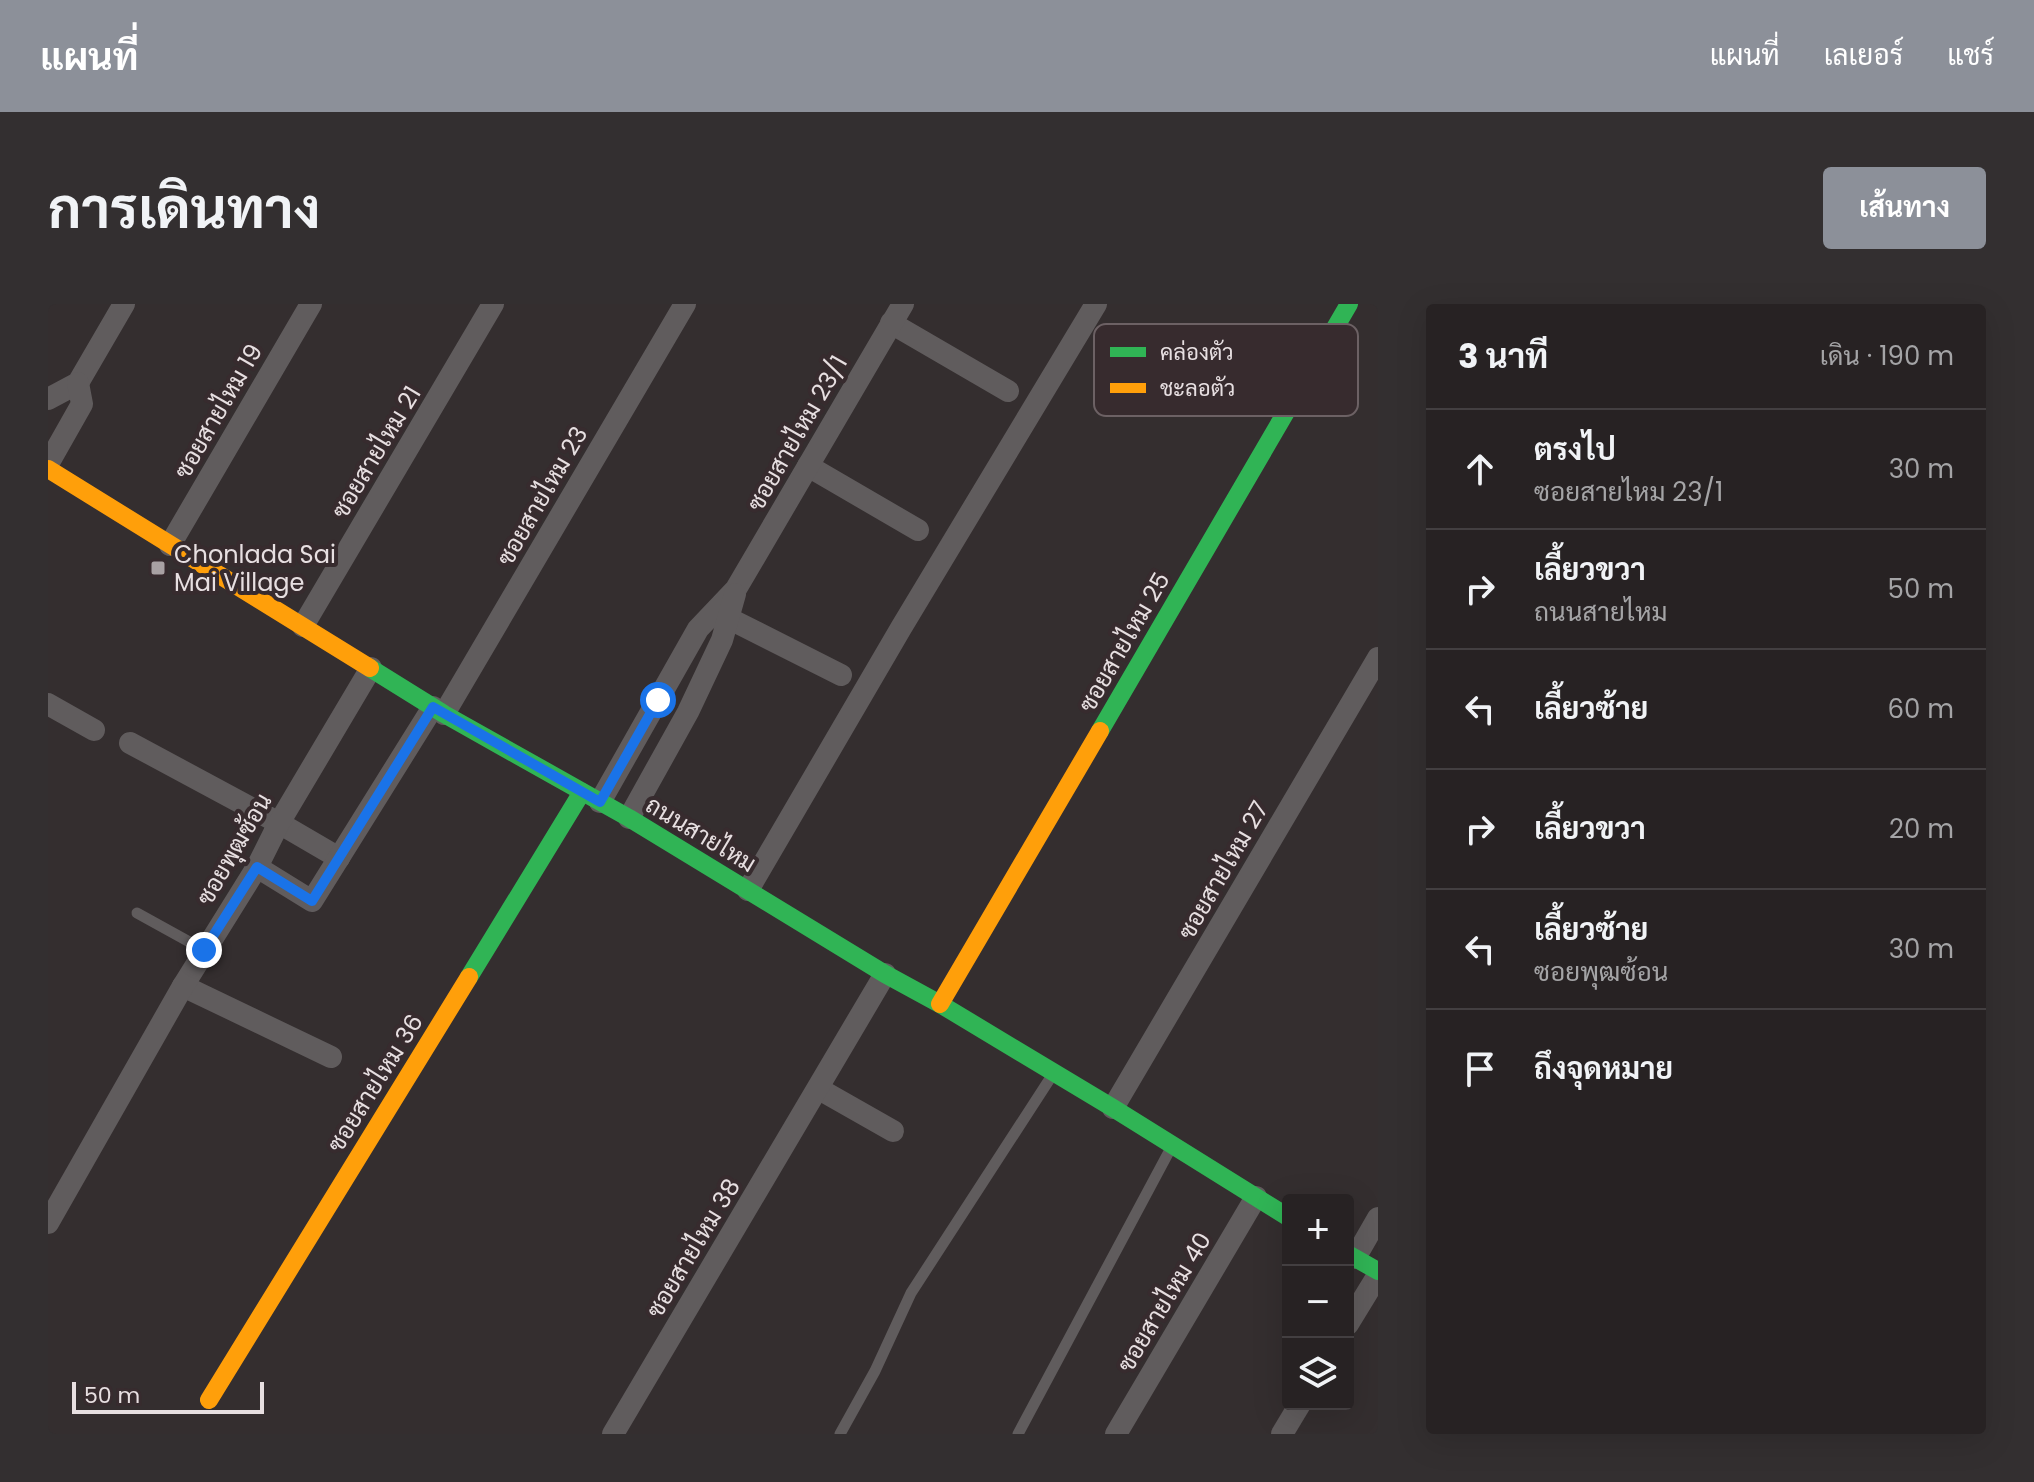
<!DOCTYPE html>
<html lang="th">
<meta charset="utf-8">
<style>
:root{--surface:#272223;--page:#332f30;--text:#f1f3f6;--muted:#a4a4a6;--line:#433f41;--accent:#8c9099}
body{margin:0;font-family:Poppins,Sarabun,sans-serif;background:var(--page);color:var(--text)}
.controls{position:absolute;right:24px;bottom:24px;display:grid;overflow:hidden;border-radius:8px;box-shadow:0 8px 32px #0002}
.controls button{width:72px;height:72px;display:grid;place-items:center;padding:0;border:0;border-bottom:2px solid var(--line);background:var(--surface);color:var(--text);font:40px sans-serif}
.scale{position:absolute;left:24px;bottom:20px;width:192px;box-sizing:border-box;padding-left:8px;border:4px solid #e7dfe1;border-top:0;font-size:22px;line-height:28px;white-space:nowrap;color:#e7dfe1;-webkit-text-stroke:6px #372b2e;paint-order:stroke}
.stop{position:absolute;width:24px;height:24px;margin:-18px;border:6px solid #1a73e8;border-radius:50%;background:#fff}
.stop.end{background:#1a73e8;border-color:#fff;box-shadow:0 2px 8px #0008}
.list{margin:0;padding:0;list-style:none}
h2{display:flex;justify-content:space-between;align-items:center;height:104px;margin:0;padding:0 32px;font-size:34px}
h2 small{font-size:26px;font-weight:400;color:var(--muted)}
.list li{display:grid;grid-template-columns:52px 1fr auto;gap:24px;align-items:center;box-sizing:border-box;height:120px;padding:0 32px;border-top:2px solid var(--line)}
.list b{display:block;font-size:30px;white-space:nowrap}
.list p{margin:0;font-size:26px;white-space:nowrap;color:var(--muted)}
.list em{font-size:26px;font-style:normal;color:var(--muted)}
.icon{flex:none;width:44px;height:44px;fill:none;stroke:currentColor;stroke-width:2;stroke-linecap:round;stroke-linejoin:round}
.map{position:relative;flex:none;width:1330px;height:1130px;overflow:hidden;border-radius:8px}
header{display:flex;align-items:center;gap:48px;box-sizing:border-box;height:112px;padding:0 40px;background:var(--accent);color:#fff}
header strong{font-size:38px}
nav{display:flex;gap:44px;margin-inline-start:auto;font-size:28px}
.intro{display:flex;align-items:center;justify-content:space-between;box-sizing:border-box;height:192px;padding:0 48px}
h1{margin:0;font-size:56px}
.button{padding:20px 36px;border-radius:8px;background:var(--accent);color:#fff;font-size:28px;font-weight:700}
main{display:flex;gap:48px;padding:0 48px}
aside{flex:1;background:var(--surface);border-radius:8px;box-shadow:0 8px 32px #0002}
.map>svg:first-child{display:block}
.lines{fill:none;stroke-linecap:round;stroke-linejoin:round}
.lane{stroke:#605c5d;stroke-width:11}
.street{stroke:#605c5d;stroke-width:22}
.fast{stroke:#30b455;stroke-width:18}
.slow{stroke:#ff9f0a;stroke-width:18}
.route{stroke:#1a73e8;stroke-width:10}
.poi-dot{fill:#a8a1a3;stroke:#372b2e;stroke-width:3}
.labels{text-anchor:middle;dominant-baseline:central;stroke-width:8;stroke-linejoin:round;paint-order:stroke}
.street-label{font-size:24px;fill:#e7dfe1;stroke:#372b2e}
.poi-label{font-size:24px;fill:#e7dfe1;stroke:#372b2e;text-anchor:start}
.key{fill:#372b2e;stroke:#6c6164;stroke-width:2}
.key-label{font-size:22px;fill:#e7dfe1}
</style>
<header>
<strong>แผนที่</strong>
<nav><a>แผนที่</a><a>เลเยอร์</a><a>แชร์</a></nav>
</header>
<div class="intro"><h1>การเดินทาง</h1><a class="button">เส้นทาง</a></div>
<main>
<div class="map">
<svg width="1330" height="1130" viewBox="0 0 1330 1130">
<rect width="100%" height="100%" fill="#342e2f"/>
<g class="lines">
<g class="lane">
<polyline points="89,609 156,646"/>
<polyline points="792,1130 827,1067 863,989 1005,770"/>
<polyline points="970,1130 1124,842"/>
</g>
<g class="street">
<polyline points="843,19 960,87"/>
<polyline points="0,95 30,79 76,0"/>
<polyline points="0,160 34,100 30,79"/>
<polyline points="760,162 870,226"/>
<polyline points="122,241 263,0"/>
<polyline points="668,308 793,371"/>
<polyline points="255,322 445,0"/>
<polyline points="0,400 46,426"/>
<polyline points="396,410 637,0"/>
<polyline points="82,439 231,519 291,554"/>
<polyline points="552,498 650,325 688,285 855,0"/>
<polyline points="581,514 640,408 674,336 687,290"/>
<polyline points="209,563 264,597 385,403"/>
<polyline points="700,586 853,324 1048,0"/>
<polyline points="135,682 283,753"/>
<polyline points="771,785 845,827"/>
<polyline points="1065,804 1330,354"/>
<polyline points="0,919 135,682 209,563 231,519 323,364"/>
<polyline points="1307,954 1330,914"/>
<polyline points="1300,1020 1330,971"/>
<polyline points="565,1130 837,670"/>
<polyline points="1068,1130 1208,893"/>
<polyline points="1234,1130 1252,1100"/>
</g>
<g class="fast">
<polyline points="322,364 396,410 581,514 837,670 892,700 1065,804 1240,913"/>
<polyline points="1052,427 1301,0"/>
<polyline points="421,673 534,488"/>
<polyline points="1300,950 1330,967"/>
</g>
<g class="slow">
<polyline points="0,165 322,364"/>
<polyline points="892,700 1052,427"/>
<polyline points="161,1096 421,673"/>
</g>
</g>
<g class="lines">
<polyline class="route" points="156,646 209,563 264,597 385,403 552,498 610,396"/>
</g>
<rect class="poi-dot" x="102" y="256" width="16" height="16" rx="4"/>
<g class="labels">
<g class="street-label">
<text transform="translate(170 107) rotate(-60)">ซอยสายไหม 19</text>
<text transform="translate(749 129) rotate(-60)">ซอยสายไหม 23/1</text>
<text transform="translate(328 148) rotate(-59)">ซอยสายไหม 21</text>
<text transform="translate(494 192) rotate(-60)">ซอยสายไหม 23</text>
<text transform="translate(1076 338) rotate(-60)">ซอยสายไหม 25</text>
<text transform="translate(653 530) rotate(31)">ถนนสายไหม</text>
<text transform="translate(186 545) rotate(-60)">ซอยพุฒซ้อน</text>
<text transform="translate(1175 566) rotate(-60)">ซอยสายไหม 27</text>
<text transform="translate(327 779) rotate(-58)">ซอยสายไหม 36</text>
<text transform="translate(645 944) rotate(-59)">ซอยสายไหม 38</text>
<text transform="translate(1116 998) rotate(-59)">ซอยสายไหม 40</text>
</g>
<g class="poi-label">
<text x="126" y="250">Chonlada Sai<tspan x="126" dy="28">Mai Village</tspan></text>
</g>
</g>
<rect x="1046" y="20" width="264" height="92" rx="12" class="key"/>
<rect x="1062" y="43" width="36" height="10" fill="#30b455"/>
<rect x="1062" y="79" width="36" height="10" fill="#ff9f0a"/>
<g class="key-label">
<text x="1112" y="56">คล่องตัว</text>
<text x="1112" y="92">ชะลอตัว</text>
</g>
</svg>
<div class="controls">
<button>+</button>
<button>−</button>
<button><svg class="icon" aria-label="layers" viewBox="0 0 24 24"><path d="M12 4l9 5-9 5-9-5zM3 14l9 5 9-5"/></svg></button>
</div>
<div class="scale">50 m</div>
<div class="stop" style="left:610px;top:396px"></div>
<div class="stop end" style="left:156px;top:646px"></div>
</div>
<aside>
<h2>3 นาที<small>เดิน · 190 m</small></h2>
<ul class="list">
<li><svg class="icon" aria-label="ahead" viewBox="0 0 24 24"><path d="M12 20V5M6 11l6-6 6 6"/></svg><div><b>ตรงไป</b><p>ซอยสายไหม 23/1</p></div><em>30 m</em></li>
<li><svg class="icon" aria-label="right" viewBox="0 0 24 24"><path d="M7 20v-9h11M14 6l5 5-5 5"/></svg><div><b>เลี้ยวขวา</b><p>ถนนสายไหม</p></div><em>50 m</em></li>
<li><svg class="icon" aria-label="left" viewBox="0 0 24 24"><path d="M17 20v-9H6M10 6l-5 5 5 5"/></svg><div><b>เลี้ยวซ้าย</b></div><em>60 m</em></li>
<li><svg class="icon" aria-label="right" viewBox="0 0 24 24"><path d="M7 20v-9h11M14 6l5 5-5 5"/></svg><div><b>เลี้ยวขวา</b></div><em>20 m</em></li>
<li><svg class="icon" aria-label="left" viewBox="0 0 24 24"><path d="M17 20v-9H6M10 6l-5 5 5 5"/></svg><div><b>เลี้ยวซ้าย</b><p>ซอยพุฒซ้อน</p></div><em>30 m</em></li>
<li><svg class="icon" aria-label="arrive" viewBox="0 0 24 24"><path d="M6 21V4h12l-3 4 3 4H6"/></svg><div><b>ถึงจุดหมาย</b></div></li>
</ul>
</aside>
</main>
